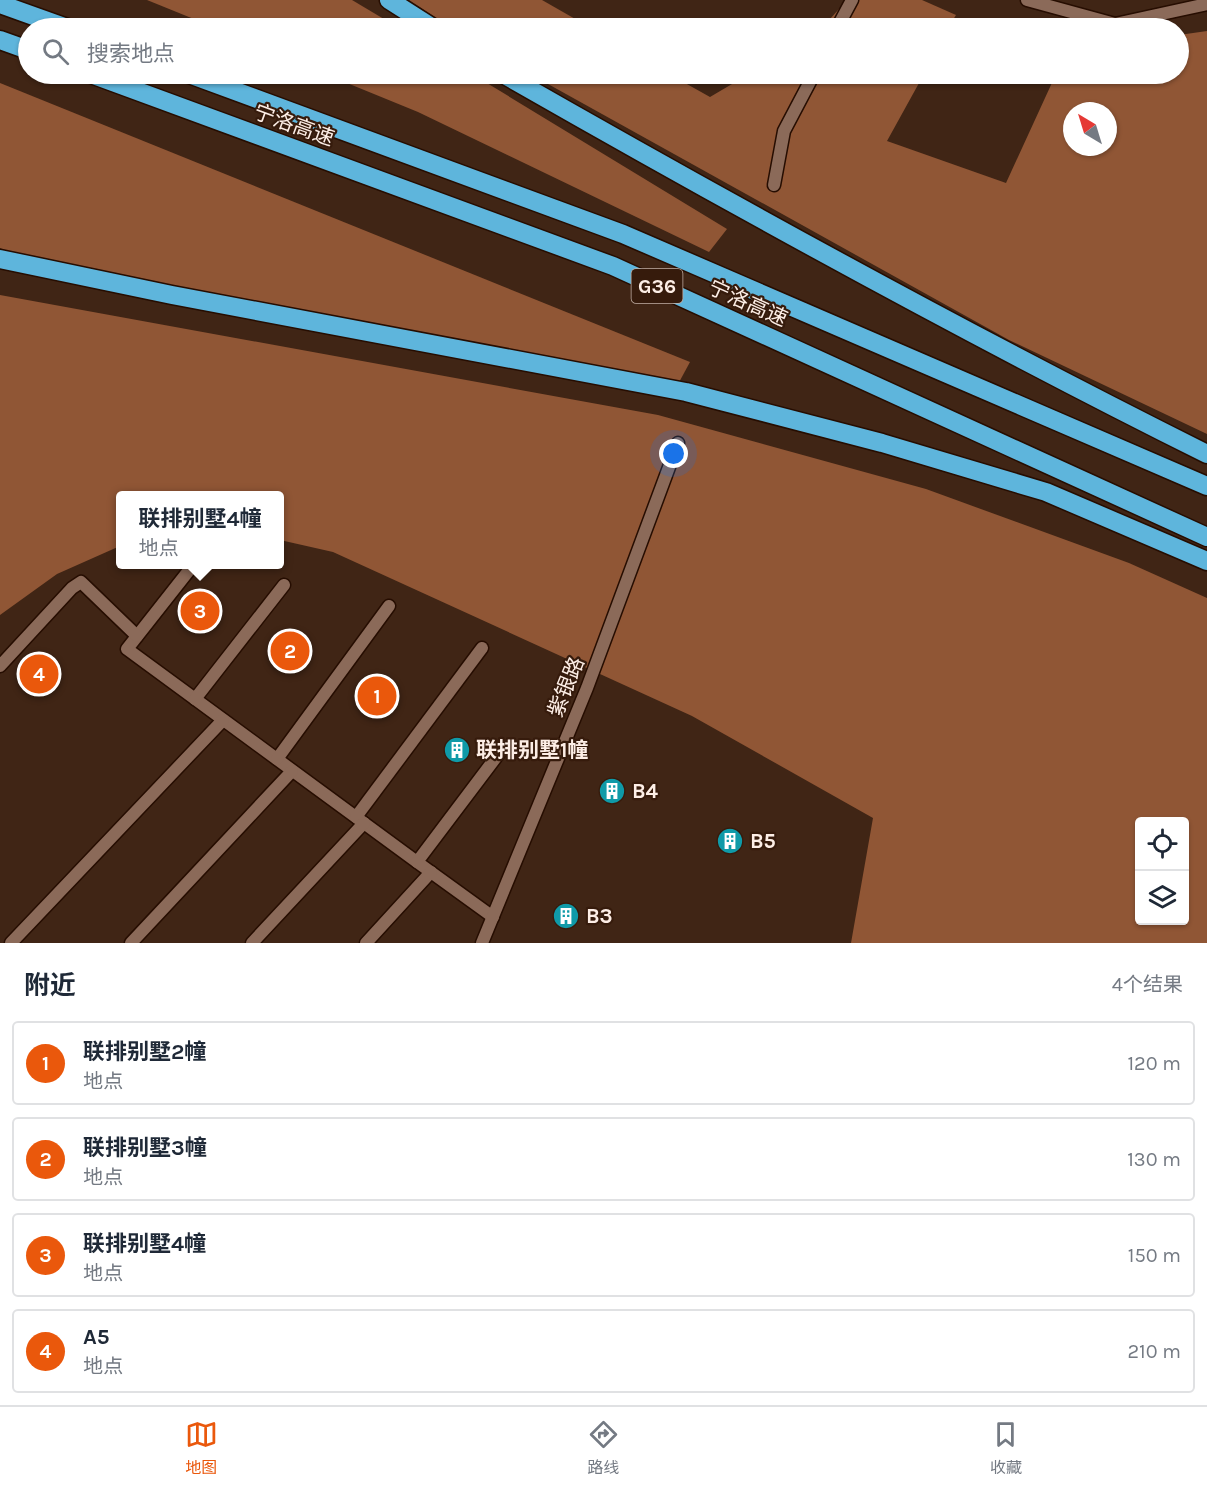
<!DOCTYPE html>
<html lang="zh">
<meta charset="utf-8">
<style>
:root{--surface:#fff;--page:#f6f6f7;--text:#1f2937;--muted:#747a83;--line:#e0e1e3;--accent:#ea580c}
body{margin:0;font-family:Karla,"Noto Sans SC",sans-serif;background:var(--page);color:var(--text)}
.controls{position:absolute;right:18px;bottom:18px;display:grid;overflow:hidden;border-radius:6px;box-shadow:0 2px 4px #0004}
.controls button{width:54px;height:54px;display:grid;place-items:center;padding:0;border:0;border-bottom:2px solid var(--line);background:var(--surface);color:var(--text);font:30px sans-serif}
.compass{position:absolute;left:1063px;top:102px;width:54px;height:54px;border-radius:50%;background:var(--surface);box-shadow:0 2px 4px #0004;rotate:322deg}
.you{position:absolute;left:674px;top:454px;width:21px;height:21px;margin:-15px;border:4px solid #fff;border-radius:50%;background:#1a73e8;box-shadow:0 0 0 9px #1a73e833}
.badge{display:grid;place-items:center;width:39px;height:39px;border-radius:50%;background:var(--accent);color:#fff;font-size:20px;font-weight:700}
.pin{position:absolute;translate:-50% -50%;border:3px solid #fff;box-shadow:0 2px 6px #0006}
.popup{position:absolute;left:116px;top:491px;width:168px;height:78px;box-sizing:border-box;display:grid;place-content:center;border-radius:6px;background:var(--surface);filter:drop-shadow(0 2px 4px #0005);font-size:20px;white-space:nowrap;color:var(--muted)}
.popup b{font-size:22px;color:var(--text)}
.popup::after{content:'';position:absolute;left:50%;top:100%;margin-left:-12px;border:12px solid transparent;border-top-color:var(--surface)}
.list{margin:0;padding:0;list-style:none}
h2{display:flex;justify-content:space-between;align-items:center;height:78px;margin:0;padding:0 24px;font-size:26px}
h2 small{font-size:20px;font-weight:400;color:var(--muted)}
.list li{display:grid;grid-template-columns:39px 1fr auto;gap:18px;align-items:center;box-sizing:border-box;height:84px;margin:0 12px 12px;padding:0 12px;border:2px solid var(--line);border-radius:6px}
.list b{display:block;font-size:22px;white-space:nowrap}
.list p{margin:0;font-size:20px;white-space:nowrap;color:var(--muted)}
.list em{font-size:20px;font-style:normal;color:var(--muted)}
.icon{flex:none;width:33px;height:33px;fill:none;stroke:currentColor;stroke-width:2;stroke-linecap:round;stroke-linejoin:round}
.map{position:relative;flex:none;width:1207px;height:943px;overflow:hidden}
.search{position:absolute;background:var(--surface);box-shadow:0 2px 4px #0004;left:18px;right:18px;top:18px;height:66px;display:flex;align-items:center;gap:15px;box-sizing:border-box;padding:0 21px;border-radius:33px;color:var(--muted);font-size:22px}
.sheet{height:462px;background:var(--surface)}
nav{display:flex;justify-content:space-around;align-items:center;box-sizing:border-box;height:84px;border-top:2px solid var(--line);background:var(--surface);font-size:16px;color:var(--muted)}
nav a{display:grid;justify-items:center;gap:3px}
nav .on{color:var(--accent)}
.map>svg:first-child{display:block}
.forest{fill:#905635;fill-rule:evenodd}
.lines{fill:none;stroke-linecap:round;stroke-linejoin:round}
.lane-casing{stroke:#260d01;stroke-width:15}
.highway-casing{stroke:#260d01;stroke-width:21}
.lane{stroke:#8b6a59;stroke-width:12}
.highway{stroke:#5eb5dc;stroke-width:18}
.labels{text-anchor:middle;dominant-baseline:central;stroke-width:4.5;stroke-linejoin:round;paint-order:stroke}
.shield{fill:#361b0c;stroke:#c1afa5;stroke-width:1.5}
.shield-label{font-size:20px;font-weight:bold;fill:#fdeee6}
.street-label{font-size:21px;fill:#fdeee6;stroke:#361b0c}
.poi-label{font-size:21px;font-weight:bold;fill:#fdeee6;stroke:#361b0c;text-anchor:start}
</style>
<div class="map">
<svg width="1207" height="943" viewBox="0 0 1207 943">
<rect width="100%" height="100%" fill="#402515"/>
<g class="forest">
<polygon points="147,0 352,0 399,28 216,28"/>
<polygon points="409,0 542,0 591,28 452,28"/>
<polygon points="847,0 922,0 956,15 948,28 822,28"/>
<path d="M1207 31V434L1009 340 530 74H669L710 97 749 74H924L887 141 1006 183 1056 74H1178L1179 35ZM1072 111H1108V147H1072Z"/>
<polygon points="325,74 472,74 727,229 709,252 418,112"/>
<polygon points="0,83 690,362 677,386 16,255 0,248"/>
<path d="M0 295 658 415 926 489 1129 563 1207 598V943H851L873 818 692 716 333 552 280 540V496H121L120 546 57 574 0 615ZM1140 822H1184V920H1140Z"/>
</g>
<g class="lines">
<g class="lane-casing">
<g id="lane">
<polyline points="1027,0 1115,24 1207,4"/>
<polyline points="837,28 852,0"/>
<polyline points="774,185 784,131 814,74"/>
<polyline points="194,564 127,649 417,862"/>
<polyline points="0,666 72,588 81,582 137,636"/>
<polyline points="195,699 284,585"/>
<polyline points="277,759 389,606"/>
<polyline points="356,817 482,648"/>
<polyline points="493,917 417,862 500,752"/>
<polyline points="11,943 223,720"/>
<polyline points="131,943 292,771"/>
<polyline points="252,943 364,823"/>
<polyline points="366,943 431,872"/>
<polyline points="482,943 587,688 678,443"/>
</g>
</g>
<g class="highway-casing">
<g id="highway">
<polyline points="389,0 433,28"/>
<polyline points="0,4 67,28"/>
<polyline points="0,40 28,50"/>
<polyline points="91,74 613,266 1207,537"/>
<polyline points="189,74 623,234 1207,486"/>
<path d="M503 74C734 206 968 335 1207 454"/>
<polyline points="0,259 172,295 686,392 882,443 1046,492 1207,561"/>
</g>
</g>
<use href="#lane" class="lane"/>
<use href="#highway" class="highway"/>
</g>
<defs>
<g id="building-disc" transform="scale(1.35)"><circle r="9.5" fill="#0f9aa8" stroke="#361b0c"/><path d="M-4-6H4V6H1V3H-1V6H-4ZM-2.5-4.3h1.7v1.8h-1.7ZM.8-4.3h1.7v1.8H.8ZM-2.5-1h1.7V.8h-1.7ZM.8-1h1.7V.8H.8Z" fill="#fff"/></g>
</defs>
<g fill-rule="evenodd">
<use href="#building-disc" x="457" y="750"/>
<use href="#building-disc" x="612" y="791"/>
<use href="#building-disc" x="730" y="841"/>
<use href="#building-disc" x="566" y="916"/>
</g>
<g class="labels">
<rect class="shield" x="631.5" y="269" width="51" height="34" rx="4.5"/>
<g class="shield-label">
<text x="657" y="286">G36</text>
</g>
<g class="street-label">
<text transform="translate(294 125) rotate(20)">宁洛高速</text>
<text transform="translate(748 303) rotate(24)">宁洛高速</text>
<text transform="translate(566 687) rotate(-68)">紫银路</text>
</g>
<g class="poi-label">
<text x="476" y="750">联排别墅1幢</text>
<text x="632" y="791">B4</text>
<text x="750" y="841">B5</text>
<text x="586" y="916">B3</text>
</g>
</g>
</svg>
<div class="controls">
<button><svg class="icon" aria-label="locate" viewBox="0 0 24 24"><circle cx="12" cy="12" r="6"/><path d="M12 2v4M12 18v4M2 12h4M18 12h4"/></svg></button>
<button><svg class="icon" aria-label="layers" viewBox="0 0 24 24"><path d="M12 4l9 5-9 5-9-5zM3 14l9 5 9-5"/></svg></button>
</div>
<svg class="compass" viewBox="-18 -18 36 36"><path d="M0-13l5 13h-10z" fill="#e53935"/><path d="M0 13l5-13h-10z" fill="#747a83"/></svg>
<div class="you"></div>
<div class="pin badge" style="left:377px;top:696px">1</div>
<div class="pin badge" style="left:290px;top:651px">2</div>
<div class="pin badge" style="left:200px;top:611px">3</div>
<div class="popup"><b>联排别墅4幢</b>地点</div>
<div class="pin badge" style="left:39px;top:674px">4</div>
<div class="search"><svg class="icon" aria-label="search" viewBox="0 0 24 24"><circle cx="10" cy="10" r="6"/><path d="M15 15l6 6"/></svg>搜索地点</div>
</div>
<section class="sheet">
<h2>附近<small>4个结果</small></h2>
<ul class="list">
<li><span class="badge">1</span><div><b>联排别墅2幢</b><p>地点</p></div><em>120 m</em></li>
<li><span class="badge">2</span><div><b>联排别墅3幢</b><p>地点</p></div><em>130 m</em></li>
<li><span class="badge">3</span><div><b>联排别墅4幢</b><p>地点</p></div><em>150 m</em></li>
<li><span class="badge">4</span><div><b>A5</b><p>地点</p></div><em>210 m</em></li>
</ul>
</section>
<nav>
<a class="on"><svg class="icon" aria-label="map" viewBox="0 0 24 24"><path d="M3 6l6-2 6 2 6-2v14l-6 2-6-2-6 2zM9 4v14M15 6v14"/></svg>地图</a>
<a><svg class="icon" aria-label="directions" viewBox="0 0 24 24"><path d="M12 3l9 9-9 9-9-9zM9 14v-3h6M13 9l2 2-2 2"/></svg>路线</a>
<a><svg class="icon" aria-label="saved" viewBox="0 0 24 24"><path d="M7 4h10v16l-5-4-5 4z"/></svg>收藏</a>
</nav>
